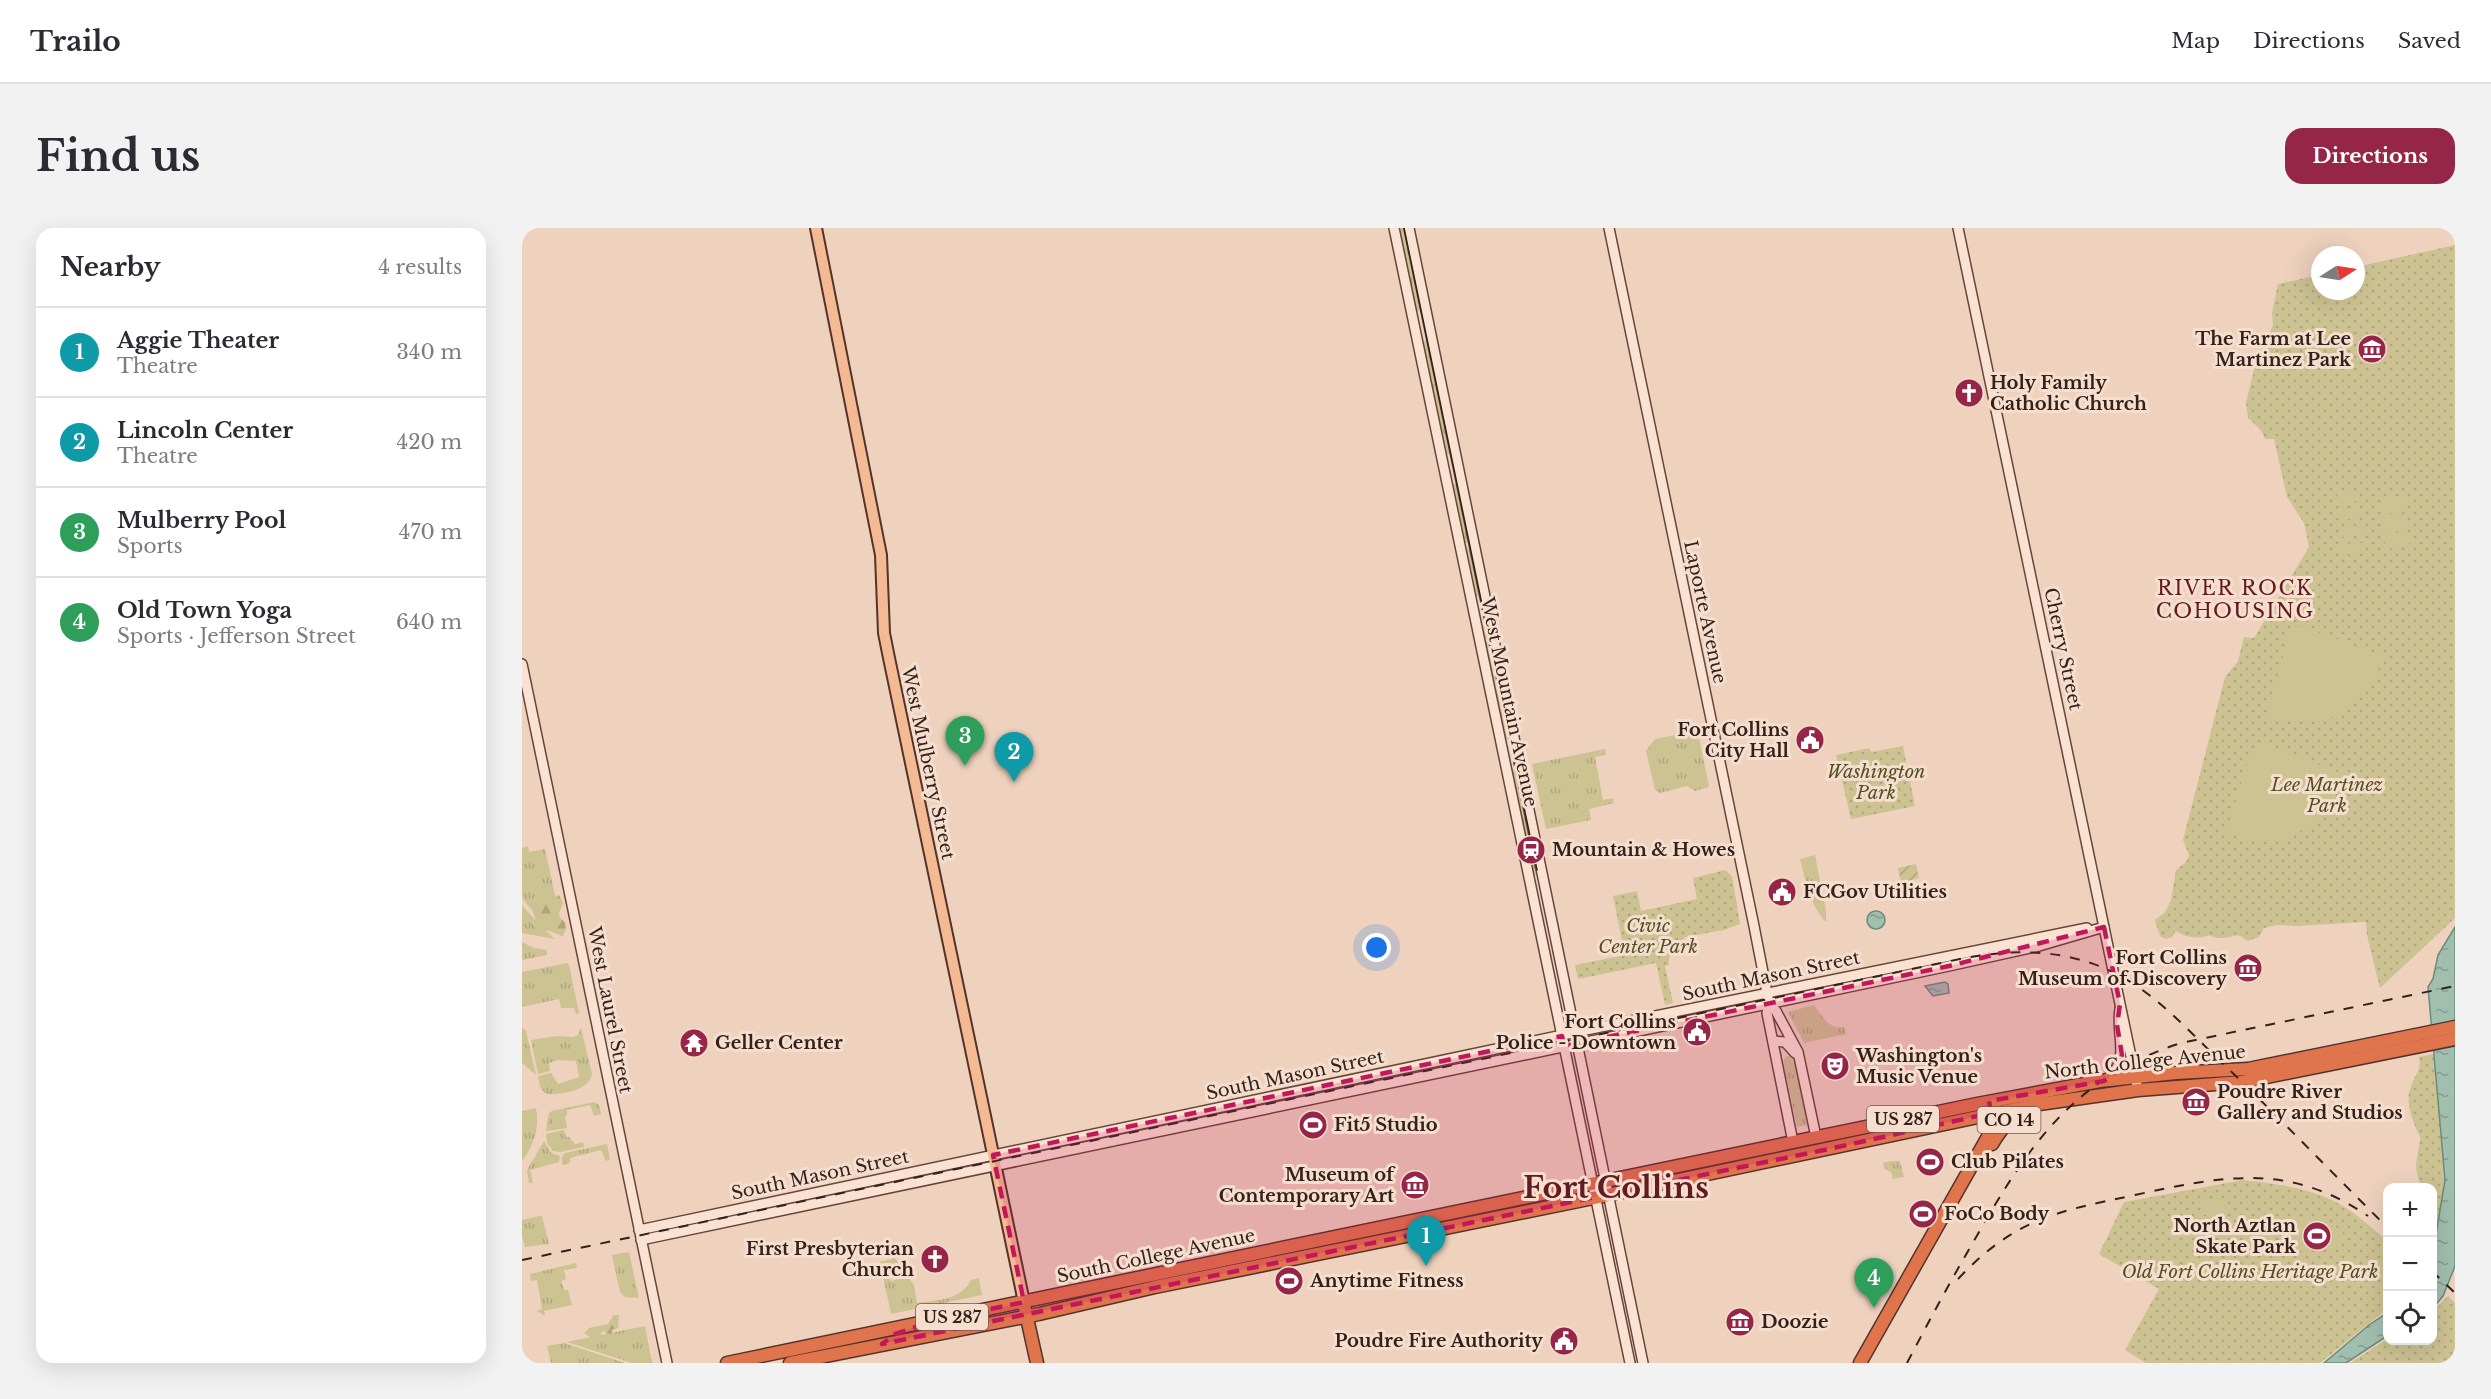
<!DOCTYPE html>
<meta charset="utf-8">
<style>
:root{--surface:#fff;--page:#f2f2f3;--text:#2b2b33;--muted:#7c7c81;--line:#e1e1e2;--accent:#962647}
body{margin:0;font-family:"Libre Baskerville",serif;background:var(--page);color:var(--text)}
.controls{position:absolute;right:18px;bottom:18px;display:grid;overflow:hidden;border-radius:12px;box-shadow:0 6px 24px #0002}
.controls button{width:54px;height:54px;display:grid;place-items:center;padding:0;border:0;border-bottom:2px solid var(--line);background:var(--surface);color:var(--text);font:30px sans-serif}
.compass{position:absolute;left:1789px;top:18px;width:54px;height:54px;border-radius:50%;background:var(--surface);box-shadow:0 6px 24px #0002;rotate:78deg}
.you{position:absolute;left:855px;top:720px;width:21px;height:21px;margin:-15px;border:4px solid #fff;border-radius:50%;background:#1a73e8;box-shadow:0 0 0 9px #1a73e833}
.badge{display:grid;place-items:center;width:39px;height:39px;border-radius:50%;background:var(--accent);color:#fff;font-size:20px;font-weight:700}
.pin{position:absolute;translate:-50% -50px;filter:drop-shadow(0 2px 3px #0008)}
.pin::after{content:'';position:absolute;top:32px;width:21px;height:18px;background:inherit;clip-path:polygon(0 0,100% 0,50% 100%)}
.list{margin:0;padding:0;list-style:none}
h2{display:flex;justify-content:space-between;align-items:center;height:78px;margin:0;padding:0 24px;font-size:26px}
h2 small{font-size:20px;font-weight:400;color:var(--muted)}
.list li{display:grid;grid-template-columns:39px 1fr auto;gap:18px;align-items:center;box-sizing:border-box;height:90px;padding:0 24px;border-top:2px solid var(--line)}
.list b{display:block;font-size:22px;white-space:nowrap}
.list p{margin:0;font-size:20px;white-space:nowrap;color:var(--muted)}
.list em{font-size:20px;font-style:normal;color:var(--muted)}
.icon{flex:none;width:33px;height:33px;fill:none;stroke:currentColor;stroke-width:2;stroke-linecap:round;stroke-linejoin:round}
.map{position:relative;flex:none;width:1933px;height:1135px;overflow:hidden;border-radius:18px}
header{display:flex;align-items:center;gap:36px;box-sizing:border-box;height:84px;padding:0 30px;background:var(--surface);border-bottom:2px solid var(--line)}
header strong{font-size:28px}
nav{display:flex;gap:33px;margin-inline-start:auto;font-size:21px}
.intro{display:flex;align-items:center;justify-content:space-between;box-sizing:border-box;height:144px;padding:0 36px}
h1{margin:0;font-size:42px}
.button{padding:15px 27px;border-radius:18px;background:var(--accent);color:#fff;font-size:21px;font-weight:700}
main{display:flex;gap:36px;padding:0 36px}
aside{flex:1;background:var(--surface);border-radius:18px;box-shadow:0 6px 24px #0002}
.map>svg:first-child{display:block}
.grass{fill:url(#grass-tufts)}
.forest{fill:url(#forest-firs)}
.park{fill:url(#park-dots)}
.garden{fill:url(#garden-furrows)}
.pitch{fill:#ccc292}
.water{fill:url(#water-ripples);stroke:#698d7a;stroke-width:1.5}
.lines{fill:none;stroke-linecap:round;stroke-linejoin:round}
.secondary-casing{stroke:#68443a;stroke-width:12}
.primary-casing{stroke:#54332b;stroke-width:14}
.highway-casing{stroke:#54332b;stroke-width:15}
.secondary{stroke:#f9e2d1;stroke-width:9}
.primary{stroke:#f3ba94;stroke-width:10}
.highway{stroke:#e0744c;stroke-width:12}
.tram{stroke:#35211c;stroke-width:1.5}
.rail{stroke:#35211c;stroke-width:2;stroke-dasharray:10 10;stroke-linecap:butt}
.marked{fill:#c2185b;fill-opacity:0.2;stroke:#c2185b;stroke-width:4.5;stroke-dasharray:12 8;stroke-linejoin:round}
.labels{text-anchor:middle;dominant-baseline:central;stroke-width:6;stroke-linejoin:round;paint-order:stroke}
.shield{fill:#f5dece;stroke:#6f5a51;stroke-width:1.5}
.shield-label{font-size:16px;font-weight:bold;fill:#35211c}
.poi-label{font-size:18px;font-weight:bold;fill:#35211c;stroke:#f5dece;text-anchor:start}
.street-label{font-size:18px;fill:#35211c;stroke:#f5dece}
.park-label{font-size:18px;font-style:italic;fill:#525022;stroke:#f5dece}
.neighbourhood-label{font-size:20px;letter-spacing:1.5px;fill:#621b20;stroke:#f5dece}
.town-label{font-size:30px;font-weight:bold;fill:#621b20;stroke:#f5dece}
</style>
<header>
<strong>Trailo</strong>
<nav><a>Map</a><a>Directions</a><a>Saved</a></nav>
</header>
<div class="intro"><h1>Find us</h1><a class="button">Directions</a></div>
<main>
<aside>
<h2>Nearby<small>4 results</small></h2>
<ul class="list">
<li><span class="badge" style="background:#0f9aa8">1</span><div><b>Aggie Theater</b><p>Theatre</p></div><em>340 m</em></li>
<li><span class="badge" style="background:#0f9aa8">2</span><div><b>Lincoln Center</b><p>Theatre</p></div><em>420 m</em></li>
<li><span class="badge" style="background:#2e9e5b">3</span><div><b>Mulberry Pool</b><p>Sports</p></div><em>470 m</em></li>
<li><span class="badge" style="background:#2e9e5b">4</span><div><b>Old Town Yoga</b><p>Sports · Jefferson Street</p></div><em>640 m</em></li>
</ul>
</aside>
<div class="map">
<svg width="1933" height="1135" viewBox="0 0 1933 1135">
<defs>
<pattern id="grass-tufts" width="24" height="20" patternUnits="userSpaceOnUse" patternTransform="scale(1.5)"><rect width="24" height="20" fill="#ccc292"/><path d="M3 7l-1-3M5 7V3M7 7l1-3M15 17l-1-3M17 17v-4M19 17l1-3" fill="none" stroke="#b0a67d"/></pattern>
<pattern id="forest-firs" width="22" height="20" patternUnits="userSpaceOnUse" patternTransform="scale(1.5)"><rect width="22" height="20" fill="#ccc292"/><path d="M5 1l3.5 6h-7zM16 11l3.5 6h-7z" fill="#b0a67d"/></pattern>
<pattern id="park-dots" width="8" height="8" patternUnits="userSpaceOnUse" patternTransform="scale(1.5)"><rect width="8" height="8" fill="#ccc292"/><path d="M2 2h.1M6 6h.1" fill="none" stroke="#b0a67d" stroke-width="1.8" stroke-linecap="round"/></pattern>
<pattern id="garden-furrows" width="10" height="10" patternUnits="userSpaceOnUse" patternTransform="scale(1.5)"><rect width="10" height="10" fill="#ccc292"/><path d="M-1 1l2-2M0 10L10 0M9 11l2-2" fill="none" stroke="#b0a67d"/></pattern>
<pattern id="water-ripples" width="26" height="14" patternUnits="userSpaceOnUse" patternTransform="scale(1.5)"><rect width="26" height="14" fill="#a1bfae"/><path d="M2 4q2-2 4 0t4 0M15 11q2-2 4 0t4 0" fill="none" stroke="#849b8d"/></pattern>
</defs>
<rect width="100%" height="100%" fill="#eed2be"/>
<g class="grass">
<polygon points="876,0 884,0 900,81 896,83 893,82"/>
<polygon points="904,113 906,113 929,225 923,227 900,114"/>
<polygon points="936,255 948,312 945,315 942,315 930,259 931,256"/>
<polygon points="945,320 950,322 959,367 953,369 943,322"/>
<polygon points="963,397 965,397 988,509 982,511 959,399"/>
<polygon points="1174,503 1176,504 1187,559 1173,563 1165,558 1138,565 1133,562 1124,523 1133,511"/>
<polygon points="1083,521 1084,527 1073,529 1081,572 1091,570 1092,575 1067,581 1069,592 1024,601 1010,536"/>
<polygon points="992,540 995,541 1016,646 1011,648 989,543"/>
<polygon points="6,618 7,624 23,621 42,709 26,702 0,670 0,620"/>
<path d="M1293 627 1304 683V694C1289 680 1283 650 1278 631Z"/>
<polygon points="0,677 19,699 33,711 0,705"/>
<polygon points="0,714 12,720 25,722 25,727 0,732"/>
<polygon points="45,735 47,737 57,785 54,786 52,780 39,780 37,771 0,779 0,744"/>
<path d="M1292 777C1301 789 1306 801 1322 799L1324 806 1282 815 1266 784Z"/>
<polygon points="0,799 4,803 14,847 0,835"/>
<path d="M59 800 70 846C67 863 39 867 24 866L18 859 16 848 29 845 36 856 57 849 54 833 36 832 27 835 28 843 16 846 9 812 35 808 51 809 56 807Z"/>
<polygon points="1267,828 1273,835 1285,897 1275,899 1261,834 1263,829"/>
<polygon points="72,874 77,877 79,886 72,888 68,877 45,882 45,887 43,888 45,900 24,903 27,885 30,883"/>
<path d="M14 880C18 899 12 917 0 933V883Z"/>
<polygon points="42,902 44,909 47,909 53,916 61,914 62,919 38,924 31,923 25,915 24,906"/>
<polygon points="22,913 29,925 38,928 37,934 8,942 11,955 7,955 5,942"/>
<polygon points="85,916 88,932 84,933 79,922 48,930 48,935 40,937 40,929 43,925"/>
<polygon points="1369,933 1378,933 1382,949 1371,951 1369,944 1362,941 1361,935"/>
<polygon points="17,988 20,988 27,1016 3,1019 0,1008 0,992"/>
<polygon points="107,1024 117,1070 103,1069 98,1064 90,1027"/>
<path d="M373 1030 378 1037 366 1039 369 1053 386 1049 392 1057 395 1075C415 1072 440 1072 449 1052L457 1050 460 1067 369 1086 358 1034Z"/>
<polygon points="54,1035 55,1040 42,1042 44,1051 39,1053 42,1062 46,1062 50,1077 22,1083 23,1088 15,1083 20,1081 15,1052 9,1053 8,1046"/>
<polygon points="123,1098 130,1135 110,1135 45,1114"/>
<polygon points="42,1115 103,1135 29,1135 25,1118"/>
</g>
<g class="forest">
<path d="M37 667 41 675 36 688 43 694 44 702 40 708 31 702 14 704 10 700 9 696 13 693C14 687 9 683 10 676L18 672 29 674 32 669Z"/>
<polygon points="92,1087 97,1087 96,1100 90,1102 90,1107 85,1107 83,1103 80,1104 77,1110 72,1112 62,1105 67,1100 86,1096"/>
</g>
<g class="park">
<path d="M1933 17V690L1858 760 1845 707 1844 694 1775 698 1755 697 1742 700 1737 709 1725 713C1715 702 1709 711 1697 710 1693 710 1690 708 1687 707 1677 712 1663 709 1654 703L1650 709 1644 711 1638 708 1633 692 1643 684 1649 673 1654 642 1664 634 1667 627 1661 612 1703 449 1716 433 1722 409 1732 410 1787 319 1782 295 1765 269 1752 211H1743L1739 202 1726 190 1724 174 1734 134 1751 97 1750 85 1756 56 1798 47V63H1834V39Z"/>
<polygon points="1381,518 1393,578 1329,591 1314,527 1347,520 1349,524"/>
<polygon points="1203,642 1210,648 1218,696 1202,702 1163,709 1150,722 1147,730 1147,737 1143,738 1151,775 1143,777 1134,735 1056,751 1053,737 1103,727 1091,668 1115,663 1119,683 1175,671 1171,650"/>
<path d="M1933 821V1035L1911 1028 1910 960 1900 959C1889 937 1897 930 1898 909 1892 896 1883 875 1888 861 1892 848 1900 843 1897 829Z"/>
<path d="M1721 952C1757 956 1797 961 1829 983 1841 992 1853 1003 1865 1012V1081L1798 1135H1624L1603 1122 1637 1061 1577 1026 1602 974Z"/>
<polygon points="1926,1068 1933,1075 1933,1135 1828,1135 1865,1111 1910,1112 1911,1083"/>
</g>
<polygon class="garden" points="1394,636 1397,650 1390,652 1391,663 1381,665 1376,640"/>
<g class="pitch">
<polygon points="1837,262 1838,273 1816,274 1815,264"/>
<polygon points="1883,270 1885,284 1861,286 1859,272"/>
<polygon points="1838,279 1839,290 1817,292 1816,281"/>
<polygon points="1885,288 1886,302 1862,304 1861,290"/>
<polygon points="1840,297 1841,307 1818,309 1817,299"/>
<polygon points="1886,305 1888,319 1863,321 1862,307"/>
<polygon points="1841,315 1842,325 1819,327 1819,316"/>
<path d="M1778 398 1862 428C1840 486 1805 504 1744 489L1768 403Z"/>
<path d="M1740 515 1823 547C1809 583 1779 616 1736 613 1725 612 1715 608 1704 605L1729 522 1734 517Z"/>
<polygon points="1356,525 1358,536 1336,540 1334,530"/>
<polygon points="1706,970 1707,985 1680,987 1678,972"/>
<polygon points="1791,988 1806,993 1821,1004 1818,1020 1770,1024 1769,1003 1772,1003 1771,990"/>
</g>
<g class="water">
<circle cx="1354" cy="692" r="9"/>
<polygon points="1933,699 1933,1038 1921,1068 1911,1080 1911,1024 1923,952 1906,759 1911,751 1916,727"/>
<polygon points="1423,754 1426,756 1427,765 1411,768 1403,758"/>
<polygon points="1865,1085 1865,1108 1824,1135 1802,1135 1847,1097"/>
</g>
<g class="lines">
<g class="secondary-casing">
<g id="secondary">
<polyline points="872,0 1108,1135"/>
<polyline points="887,0 1121,1135"/>
<polyline points="1087,0 1232,698 1247,775 1245,785 1271,914"/>
<polyline points="1436,0 1616,862"/>
<polyline points="0,436 145,1135"/>
<polyline points="1247,775 1254,783 1276,824 1294,909"/>
<polyline points="1251,813 1263,814 1273,825"/>
<path d="M1582 853C1611 833 1593 809 1598 781"/>
<polyline points="117,1002 1064,802 1565,700"/>
<polyline points="119,1012 1427,738 1517,718 1582,699"/>
</g>
</g>
<g class="primary-casing">
<polyline id="primary" points="294,0 359,327 362,405 367,430 502,1074"/>
</g>
<g class="highway-casing">
<g id="highway">
<path d="M1470 916C1481 898 1487 890 1508 885"/>
<polyline points="503,1081 515,1135"/>
<polyline points="205,1135 1455,876 1578,853 1654,845 1726,841 1933,799"/>
<polyline points="268,1135 517,1086 633,1059 1086,967 1517,876 1616,862 1720,854 1933,811"/>
<polyline points="1338,1135 1467,907 1470,892 1468,877"/>
</g>
</g>
<use href="#secondary" class="secondary"/>
<use href="#primary" class="primary"/>
<use href="#highway" class="highway"/>
<polyline class="tram" points="882,0 1015,642"/>
<g class="rail">
<path d="M0 1032 1438 731C1486 722 1530 720 1577 738 1624 756 1659 795 1694 829 1753 885 1808 943 1866 1000"/>
<polyline points="1910,1043 1933,1065"/>
<path d="M1436 1051C1492 991 1536 983 1613 967 1700 948 1767 934 1846 988"/>
<path d="M1385 1135C1407 1093 1429 1052 1453 1011 1506 918 1552 849 1659 815L1933 758"/>
</g>
</g>
<path class="marked" d="M1582 699 1598 776 1595 797 1600 827 1593 844 1582 853 1467 873 1469 885 1307 921 360 1116 373 1106 412 1093 502 1074 471 927 1040 808 1042 818 1427 738Z"/>
<defs>
<g id="museum-disc" transform="scale(1.5)"><circle r="9.5" fill="#962647" stroke="#f5dece"/><path d="M0-6L6-3V-2H-6V-3ZM-5-1h2V3h-2ZM-1-1h2V3h-2ZM3-1h2V3H3ZM-6 4H6V6H-6Z" fill="#fff"/></g>
<g id="church-disc" transform="scale(1.5)"><circle r="9.5" fill="#962647" stroke="#f5dece"/><path d="M-1.2-6h2.4v3.5h3.3v2.4h-3.3V6h-2.4V-.1h-3.3v-2.4h3.3Z" fill="#fff"/></g>
<g id="civic-disc" transform="scale(1.5)"><circle r="9.5" fill="#962647" stroke="#f5dece"/><path d="M-.6-6.5H3V-4.5H.6V-3L4-1V1h2V6H-6V1h2V-1L-.6-3ZM-1.2 2.5V6h2.4V2.5Z" fill="#fff"/></g>
<g id="station-disc" transform="scale(1.5)"><circle r="9.5" fill="#962647" stroke="#f5dece"/><path d="M-3-6H3Q5-6 5-4V2Q5 4 3 4L4.5 6H3L1.5 4h-3L-3 6H-4.5L-3 4Q-5 4-5 2V-4Q-5-6-3-6ZM-3.5-4v3h7v-3ZM-3.5 1v1.5H-2V1ZM2 1v1.5H3.5V1Z" fill="#fff"/></g>
<g id="temple-disc" transform="scale(1.5)"><circle r="9.5" fill="#962647" stroke="#f5dece"/><path d="M0-6L5-2H3V0L6.5 2.5H4V6H1.5V3h-3V6H-4V2.5H-6.5L-3 0V-2H-5Z" fill="#fff"/></g>
<g id="theatre-disc" transform="scale(1.5)"><circle r="9.5" fill="#962647" stroke="#f5dece"/><path d="M-5-5.5Q0-4 5-5.5V0Q5 5 0 6Q-5 5-5 0ZM-3.3-2.5H-1v1.5H-3.3ZM1-2.5H3.3v1.5H1ZM-2.8 1Q0 5.5 2.8 1Z" fill="#fff"/></g>
<g id="stadium-disc" transform="scale(1.5)"><circle r="9.5" fill="#962647" stroke="#f5dece"/><path d="M0-5a6.5 5 0 1 0 0 10a6.5 5 0 1 0 0-10ZM-3.5-1.8h7v3.6h-7Z" fill="#fff"/></g>
</defs>
<g fill-rule="evenodd">
<use href="#museum-disc" x="1850" y="121"/>
<use href="#church-disc" x="1447" y="165"/>
<use href="#civic-disc" x="1288" y="512"/>
<use href="#station-disc" x="1009" y="622"/>
<use href="#civic-disc" x="1260" y="664"/>
<use href="#museum-disc" x="1726" y="740"/>
<use href="#civic-disc" x="1175" y="804"/>
<use href="#temple-disc" x="172" y="815"/>
<use href="#theatre-disc" x="1313" y="838"/>
<use href="#museum-disc" x="1674" y="874"/>
<use href="#stadium-disc" x="791" y="897"/>
<use href="#stadium-disc" x="1408" y="934"/>
<use href="#museum-disc" x="893" y="957"/>
<use href="#stadium-disc" x="1401" y="986"/>
<use href="#stadium-disc" x="1795" y="1008"/>
<use href="#church-disc" x="413" y="1031"/>
<use href="#stadium-disc" x="767" y="1053"/>
<use href="#museum-disc" x="1218" y="1094"/>
<use href="#civic-disc" x="1042" y="1113"/>
</g>
<g class="labels">
<g class="shield">
<rect x="1345" y="878" width="72" height="26" rx="4.5"/>
<rect x="1455.5" y="879" width="63" height="26" rx="4.5"/>
<rect x="394" y="1076" width="72" height="26" rx="4.5"/>
</g>
<g class="shield-label">
<text x="1381" y="891">US 287</text>
<text x="1487" y="892">CO 14</text>
<text x="430" y="1089">US 287</text>
</g>
<g class="poi-label">
<text x="1829" y="111" text-anchor="end">The Farm at Lee<tspan x="1829" dy="21">Martinez Park</tspan></text>
<text x="1468" y="155">Holy Family<tspan x="1468" dy="21">Catholic Church</tspan></text>
<text x="1267" y="502" text-anchor="end">Fort Collins<tspan x="1267" dy="21">City Hall</tspan></text>
<text x="1030" y="622">Mountain &amp; Howes</text>
<text x="1281" y="664">FCGov Utilities</text>
<text x="1705" y="730" text-anchor="end">Fort Collins<tspan x="1705" dy="21">Museum of Discovery</tspan></text>
<text x="1154" y="794" text-anchor="end">Fort Collins<tspan x="1154" dy="21">Police - Downtown</tspan></text>
<text x="193" y="815">Geller Center</text>
<text x="1334" y="828">Washington's<tspan x="1334" dy="21">Music Venue</tspan></text>
<text x="1695" y="864">Poudre River<tspan x="1695" dy="21">Gallery and Studios</tspan></text>
<text x="812" y="897">Fit5 Studio</text>
<text x="1429" y="934">Club Pilates</text>
<text x="872" y="947" text-anchor="end">Museum of<tspan x="872" dy="21">Contemporary Art</tspan></text>
<text x="1422" y="986">FoCo Body</text>
<text x="1774" y="998" text-anchor="end">North Aztlan<tspan x="1774" dy="21">Skate Park</tspan></text>
<text x="392" y="1021" text-anchor="end">First Presbyterian<tspan x="392" dy="21">Church</tspan></text>
<text x="788" y="1053">Anytime Fitness</text>
<text x="1239" y="1094">Doozie</text>
<text x="1021" y="1113" text-anchor="end">Poudre Fire Authority</text>
</g>
<g class="street-label">
<text transform="translate(1183 384) rotate(78)">Laporte Avenue</text>
<text transform="translate(1541 421) rotate(78)">Cherry Street</text>
<text transform="translate(987 474) rotate(78)">West Mountain Avenue</text>
<text transform="translate(406 535) rotate(78)">West Mulberry Street</text>
<text transform="translate(1249 748) rotate(-12)">South Mason Street</text>
<text transform="translate(88 782) rotate(79)">West Laurel Street</text>
<text transform="translate(1623 834) rotate(-6)">North College Avenue</text>
<text transform="translate(773 847) rotate(-12)">South Mason Street</text>
<text transform="translate(298 947) rotate(-12)">South Mason Street</text>
<text transform="translate(634 1028) rotate(-12)">South College Avenue</text>
</g>
<g class="park-label">
<text x="1354" y="544">Washington<tspan x="1354" dy="21">Park</tspan></text>
<text x="1805" y="557">Lee Martinez<tspan x="1805" dy="21">Park</tspan></text>
<text x="1126" y="698">Civic<tspan x="1126" dy="21">Center Park</tspan></text>
<text x="1728" y="1044">Old Fort Collins Heritage Park</text>
</g>
<g class="neighbourhood-label">
<text x="1713" y="360">RIVER ROCK<tspan x="1713" dy="23">COHOUSING</tspan></text>
</g>
<g class="town-label">
<text x="1094" y="959">Fort Collins</text>
</g>
</g>
</svg>
<div class="controls">
<button>+</button>
<button>−</button>
<button><svg class="icon" aria-label="locate" viewBox="0 0 24 24"><circle cx="12" cy="12" r="6"/><path d="M12 2v4M12 18v4M2 12h4M18 12h4"/></svg></button>
</div>
<svg class="compass" viewBox="-18 -18 36 36"><path d="M0-13l5 13h-10z" fill="#e53935"/><path d="M0 13l5-13h-10z" fill="#7c7c81"/></svg>
<div class="you"></div>
<div class="pin badge" style="left:904px;top:1038px;background:#0f9aa8">1</div>
<div class="pin badge" style="left:492px;top:554px;background:#0f9aa8">2</div>
<div class="pin badge" style="left:443px;top:538px;background:#2e9e5b">3</div>
<div class="pin badge" style="left:1352px;top:1080px;background:#2e9e5b">4</div>
</div>
</main>
